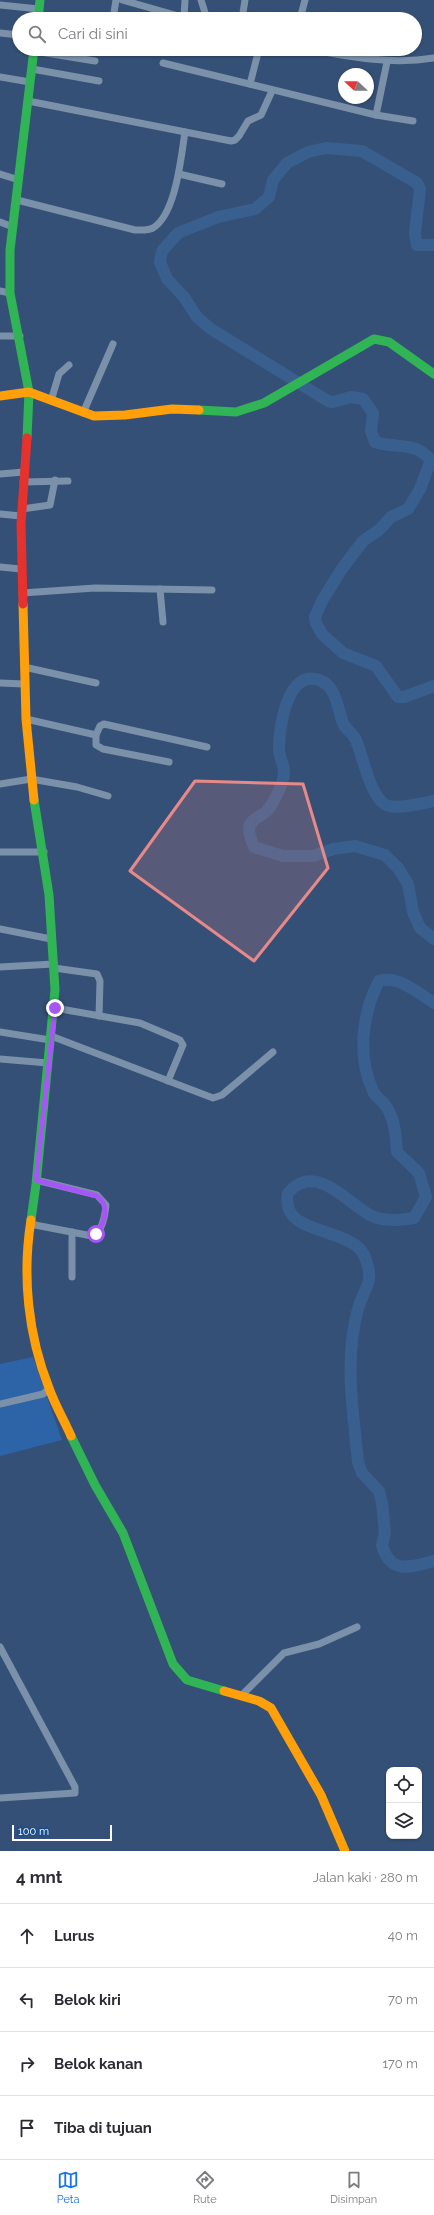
<!DOCTYPE html>
<html lang="id">
<meta charset="utf-8">
<style>
:root{--surface:#fff;--page:#f7f7f7;--text:#2b2b33;--muted:#7c7c81;--line:#e1e1e2;--accent:#1a73e8}
body{margin:0;font-family:Raleway,sans-serif;background:var(--page);color:var(--text)}
.controls{position:absolute;right:12px;bottom:12px;display:grid;overflow:hidden;border-radius:8px;box-shadow:0 1px 3px #0004}
.controls button{width:36px;height:36px;display:grid;place-items:center;padding:0;border:0;border-bottom:1px solid var(--line);background:var(--surface);color:var(--text);font:20px sans-serif}
.compass{position:absolute;left:338px;top:68px;width:36px;height:36px;border-radius:50%;background:var(--surface);box-shadow:0 1px 3px #0004;rotate:292deg}
.scale{position:absolute;left:12px;bottom:10px;width:100px;box-sizing:border-box;padding-left:4px;border:2px solid #fff;border-top:0;font-size:11px;line-height:14px;white-space:nowrap;color:#fff;-webkit-text-stroke:3px #194d91;paint-order:stroke}
.stop{position:absolute;width:12px;height:12px;margin:-9px;border:3px solid #a855f7;border-radius:50%;background:#fff}
.stop.end{background:#a855f7;border-color:#fff;box-shadow:0 1px 4px #0008}
.list{margin:0;padding:0;list-style:none}
h2{display:flex;justify-content:space-between;align-items:center;height:52px;margin:0;padding:0 16px;font-size:17px}
h2 small{font-size:13px;font-weight:400;color:var(--muted)}
.list li{display:grid;grid-template-columns:26px 1fr auto;gap:12px;align-items:center;box-sizing:border-box;height:64px;padding:0 16px;border-top:1px solid var(--line)}
.list b{display:block;font-size:15px;white-space:nowrap}
.list em{font-size:13px;font-style:normal;color:var(--muted)}
.icon{flex:none;width:22px;height:22px;fill:none;stroke:currentColor;stroke-width:2;stroke-linecap:round;stroke-linejoin:round}
.map{position:relative;flex:none;width:434px;height:1851px;overflow:hidden}
.search{position:absolute;background:var(--surface);box-shadow:0 1px 3px #0004;left:12px;right:12px;top:12px;height:44px;display:flex;align-items:center;gap:10px;box-sizing:border-box;padding:0 14px;border-radius:22px;color:var(--muted);font-size:15px}
.sheet{height:308px;background:var(--surface)}
nav{display:flex;justify-content:space-around;align-items:center;box-sizing:border-box;height:56px;border-top:1px solid var(--line);background:var(--surface);font-size:11px;color:var(--muted)}
nav a{display:grid;justify-items:center;gap:2px}
nav .on{color:var(--accent)}
.map>svg:first-child{display:block}
.green{fill:#2d63a7}
.lines{fill:none;stroke-linecap:round;stroke-linejoin:round}
.river{stroke:#395f8f;stroke-width:12}
.street{stroke:#7b90a9;stroke-width:7}
.fast{stroke:#30b455;stroke-width:9}
.slow{stroke:#ff9f0a;stroke-width:9}
.jam{stroke:#e5322d;stroke-width:9}
.route{stroke:#a855f7;stroke-width:5}
.marked{fill:#e88989;fill-opacity:0.2;stroke:#e88989;stroke-width:3;stroke-linejoin:round}
</style>
<div class="map">
<svg width="434" height="1851" viewBox="0 0 434 1851">
<rect width="100%" height="100%" fill="#345076"/>
<polygon class="green" points="33,1357 62,1440 0,1456 0,1364"/>
<g class="lines">
<g class="river">
<path d="M434 245H417L415 233 420 189 417 183 362 151 326 148 308 152 287 163 273 180 269 197 255 209 218 217 178 233 162 251 160 262 167 279 184 297 197 317 211 329 328 401 333 402 351 397 363 399 373 413 371 431 375 442C389 447 402 444 416 449 421 451 427 456 431 460L420 489 408 509 391 517 379 530 363 541 341 570 322 601 315 617 316 623 322 634 343 653 376 666 398 697H404L434 686"/>
<path d="M434 801C423 803 396 810 386 805 370 797 363 756 356 740 353 733 345 729 343 723 337 708 337 686 319 680 287 669 279 728 279 749 279 757 284 764 284 772 285 781 273 804 267 811 261 816 249 820 249 829 249 835 252 842 254 847L283 856H314L333 849 355 846 385 855 398 868 408 884 413 912 420 928 434 939"/>
<path d="M434 1003C418 993 398 975 379 981 362 1014 357 1057 373 1091 375 1097 382 1100 385 1105 395 1118 396 1137 397 1152L419 1173 426 1197 414 1218C401 1220 385 1222 372 1216 351 1206 321 1168 296 1186 287 1192 286 1195 288 1206 293 1234 353 1230 364 1255 376 1284 365 1284 358 1309 344 1359 353 1410 358 1462L362 1473 379 1491 382 1503 385 1533 382 1545C390 1575 411 1567 434 1561"/>
</g>
<g class="street">
<polyline points="122,0 189,19"/>
<polyline points="201,0 207,19"/>
<polyline points="0,5 39,9"/>
<polyline points="184,18 185,0"/>
<polyline points="113,19 116,0"/>
<polyline points="242,19 245,0"/>
<polyline points="300,19 305,0"/>
<polyline points="0,33 19,35"/>
<path d="M308 49C351 57 391 65 434 58"/>
<polyline points="34,51 95,61"/>
<polyline points="163,63 376,115 413,121"/>
<polyline points="32,69 99,81"/>
<polyline points="0,77 30,82"/>
<polyline points="250,84 259,49"/>
<polyline points="28,101 231,141 235,140 239,136 248,121 261,115 272,91"/>
<polyline points="376,115 387,62"/>
<polyline points="0,174 19,180"/>
<polyline points="179,174 222,184"/>
<path d="M17 200 135 230C141 230 147 231 153 228 176 214 181 157 185 132"/>
<polyline points="0,222 13,227"/>
<polyline points="0,291 10,293"/>
<polyline points="0,336 20,336"/>
<polyline points="51,401 59,374 69,365"/>
<polyline points="83,413 113,344"/>
<polyline points="0,474 24,472"/>
<polyline points="23,482 68,481"/>
<polyline points="22,509 50,505 55,480"/>
<polyline points="0,514 21,516"/>
<polyline points="0,567 21,569"/>
<polyline points="160,589 163,622"/>
<polyline points="22,593 95,588 212,590"/>
<polyline points="24,667 96,683"/>
<polyline points="0,683 24,684"/>
<polyline points="26,719 96,735"/>
<polyline points="169,762 103,749 96,745 96,735 100,726 104,724 207,747"/>
<polyline points="0,784 31,779 77,787 108,796"/>
<polyline points="0,852 44,852"/>
<polyline points="0,929 51,939"/>
<polyline points="0,967 54,964"/>
<polyline points="54,968 97,974 100,981 99,1016"/>
<polyline points="55,1008 140,1023 180,1040 183,1045 168,1081"/>
<polyline points="0,1032 50,1040"/>
<polyline points="51,1036 213,1098 222,1095 273,1052"/>
<polyline points="0,1059 48,1063"/>
<path d="M30 1224 92 1236C103 1232 105 1215 106 1205L97 1195 36 1180"/>
<polyline points="72,1277 72,1232"/>
<polyline points="0,1404 43,1394 49,1389"/>
<polyline points="0,1647 75,1787 75,1793 0,1798"/>
<polyline points="242,1695 284,1653 319,1644 357,1627"/>
</g>
<g class="fast">
<polyline points="38,19 40,0"/>
<polyline points="199,410 236,412 264,403 374,339 389,342 434,374"/>
<polyline points="27,438 29,392 10,293 10,250 34,49"/>
<polyline points="31,1220 36,1184 55,990 49,895 34,800"/>
<polyline points="71,1436 95,1485 123,1533 173,1664 187,1680 224,1691"/>
</g>
<g class="slow">
<polyline points="0,396 29,392 94,416 125,415 172,409 199,410"/>
<polyline points="23,604 26,719 34,800"/>
<path d="M31 1220C22 1276 28 1335 49 1388 55 1405 64 1420 71 1436"/>
<polyline points="224,1691 259,1701 271,1708 321,1795 345,1851"/>
</g>
<polyline class="jam" points="23,604 21,524 27,438"/>
</g>
<g class="lines">
<path class="route" d="M55 1008 36 1180 97 1196C110 1205 105 1223 96 1234"/>
</g>
<path class="marked" d="M195 781 303 784 328 868 254 961 130 871Z"/>
</svg>
<div class="controls">
<button><svg class="icon" aria-label="locate" viewBox="0 0 24 24"><circle cx="12" cy="12" r="6"/><path d="M12 2v4M12 18v4M2 12h4M18 12h4"/></svg></button>
<button><svg class="icon" aria-label="layers" viewBox="0 0 24 24"><path d="M12 4l9 5-9 5-9-5zM3 14l9 5 9-5"/></svg></button>
</div>
<svg class="compass" viewBox="-18 -18 36 36"><path d="M0-13l5 13h-10z" fill="#e53935"/><path d="M0 13l5-13h-10z" fill="#7c7c81"/></svg>
<div class="scale">100 m</div>
<div class="stop" style="left:96px;top:1234px"></div>
<div class="stop end" style="left:55px;top:1008px"></div>
<div class="search"><svg class="icon" aria-label="search" viewBox="0 0 24 24"><circle cx="10" cy="10" r="6"/><path d="M15 15l6 6"/></svg>Cari di sini</div>
</div>
<section class="sheet">
<h2>4 mnt<small>Jalan kaki · 280 m</small></h2>
<ul class="list">
<li><svg class="icon" aria-label="ahead" viewBox="0 0 24 24"><path d="M12 20V5M6 11l6-6 6 6"/></svg><div><b>Lurus</b></div><em>40 m</em></li>
<li><svg class="icon" aria-label="left" viewBox="0 0 24 24"><path d="M17 20v-9H6M10 6l-5 5 5 5"/></svg><div><b>Belok kiri</b></div><em>70 m</em></li>
<li><svg class="icon" aria-label="right" viewBox="0 0 24 24"><path d="M7 20v-9h11M14 6l5 5-5 5"/></svg><div><b>Belok kanan</b></div><em>170 m</em></li>
<li><svg class="icon" aria-label="arrive" viewBox="0 0 24 24"><path d="M6 21V4h12l-3 4 3 4H6"/></svg><div><b>Tiba di tujuan</b></div></li>
</ul>
</section>
<nav>
<a class="on"><svg class="icon" aria-label="map" viewBox="0 0 24 24"><path d="M3 6l6-2 6 2 6-2v14l-6 2-6-2-6 2zM9 4v14M15 6v14"/></svg>Peta</a>
<a><svg class="icon" aria-label="directions" viewBox="0 0 24 24"><path d="M12 3l9 9-9 9-9-9zM9 14v-3h6M13 9l2 2-2 2"/></svg>Rute</a>
<a><svg class="icon" aria-label="saved" viewBox="0 0 24 24"><path d="M7 4h10v16l-5-4-5 4z"/></svg>Disimpan</a>
</nav>
